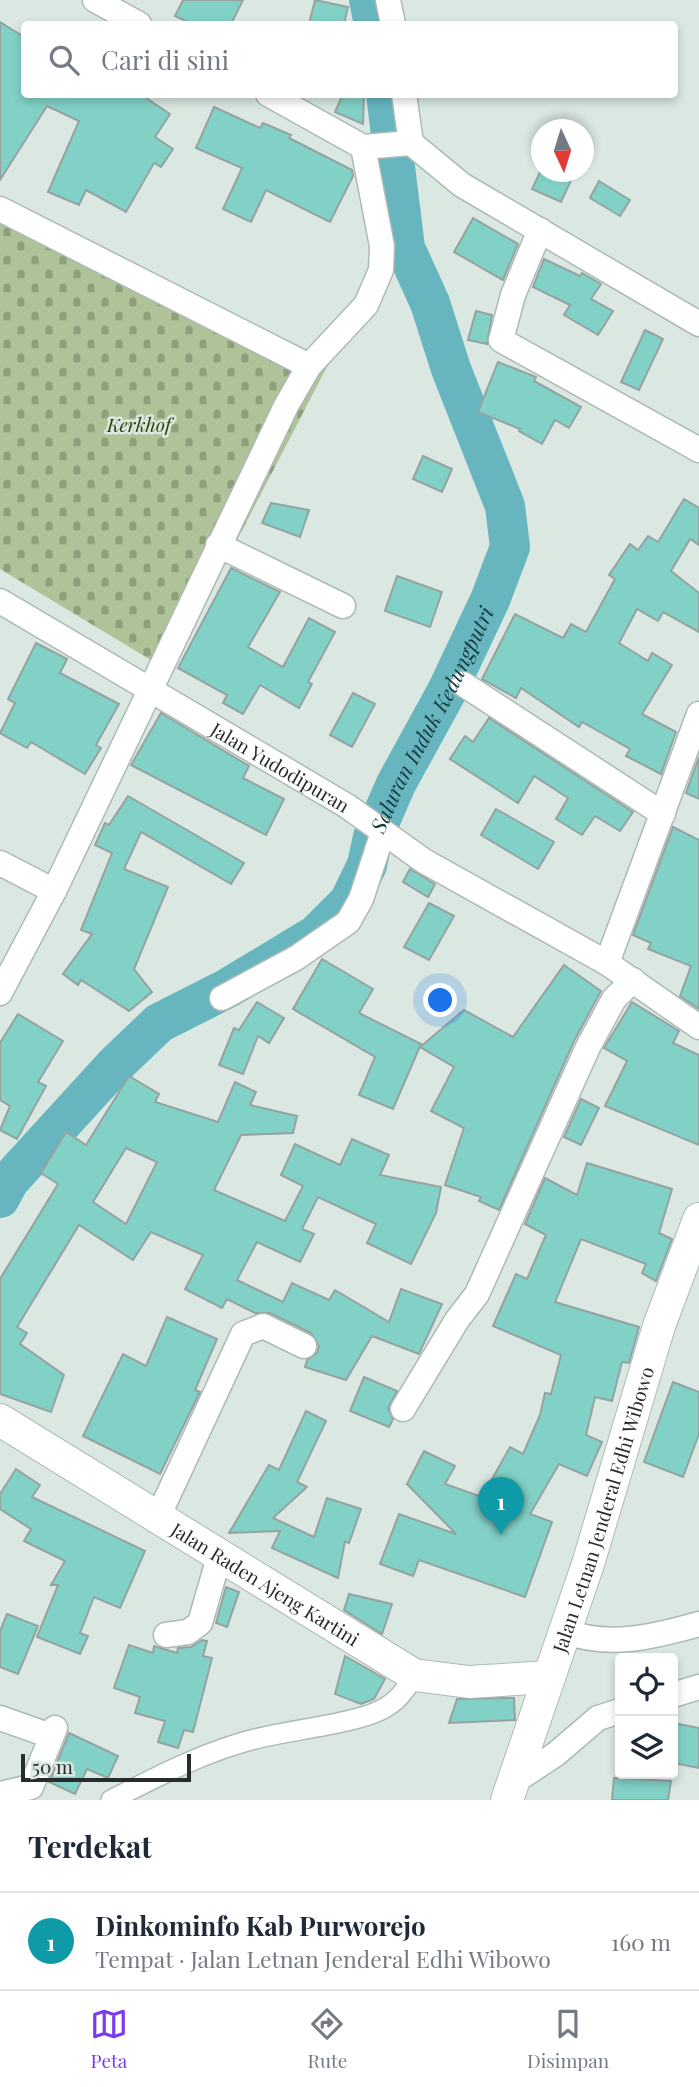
<!DOCTYPE html>
<html lang="id">
<meta charset="utf-8">
<style>
:root{--surface:#fff;--page:#f2f2f3;--text:#1f2937;--muted:#747a83;--line:#e0e1e3;--accent:#7c3aed}
body{margin:0;font-family:"Playfair Display",serif;background:var(--page);color:var(--text)}
.controls{position:absolute;right:21px;bottom:21px;display:grid;overflow:hidden;border-radius:7px;box-shadow:0 4px 10px #0003}
.controls button{width:63px;height:63px;display:grid;place-items:center;padding:0;border:0;border-bottom:2px solid var(--line);background:var(--surface);color:var(--text);font:35px sans-serif}
.compass{position:absolute;left:531px;top:119px;width:63px;height:63px;border-radius:50%;background:var(--surface);box-shadow:0 4px 10px #0003;rotate:176deg}
.scale{position:absolute;left:21px;bottom:18px;width:170px;box-sizing:border-box;padding-left:7px;border:4px solid #272d2a;border-top:0;font-size:19px;line-height:24px;white-space:nowrap;color:#272d2a;-webkit-text-stroke:5px #dae8e1;paint-order:stroke}
.you{position:absolute;left:441px;top:1001px;width:24px;height:24px;margin:-18px;border:5px solid #fff;border-radius:50%;background:#1a73e8;box-shadow:0 0 0 10px #1a73e833}
.badge{display:grid;place-items:center;width:46px;height:46px;border-radius:50%;background:var(--accent);color:#fff;font-size:23px;font-weight:700}
.pin{position:absolute;translate:-50% -58px;filter:drop-shadow(0 2px 4px #0008)}
.pin::after{content:'';position:absolute;top:37px;width:24px;height:21px;background:inherit;clip-path:polygon(0 0,100% 0,50% 100%)}
.list{margin:0;padding:0;list-style:none}
h2{display:flex;justify-content:space-between;align-items:center;height:91px;margin:0;padding:0 28px;font-size:30px}
h2 small{font-size:23px;font-weight:400;color:var(--muted)}
.list li{display:grid;grid-template-columns:46px 1fr auto;gap:21px;align-items:center;box-sizing:border-box;height:98px;padding:0 28px;border-top:2px solid var(--line)}
.list b{display:block;font-size:26px;white-space:nowrap}
.list p{margin:0;font-size:23px;white-space:nowrap;color:var(--muted)}
.list em{font-size:23px;font-style:normal;color:var(--muted)}
.icon{flex:none;width:38px;height:38px;fill:none;stroke:currentColor;stroke-width:2;stroke-linecap:round;stroke-linejoin:round}
.map{position:relative;flex:none;width:699px;height:1800px;overflow:hidden}
.search{position:absolute;background:var(--surface);box-shadow:0 4px 10px #0003;left:21px;right:21px;top:21px;height:77px;display:flex;align-items:center;gap:18px;box-sizing:border-box;padding:0 24px;border-radius:7px;color:var(--muted);font-size:26px}
.sheet{height:189px;background:var(--surface)}
nav{display:flex;justify-content:space-around;align-items:center;box-sizing:border-box;height:98px;border-top:2px solid var(--line);background:var(--surface);font-size:19px;color:var(--muted)}
nav a{display:grid;justify-items:center;gap:4px}
nav .on{color:var(--accent)}
.map>svg:first-child{display:block}
.cemetery{fill:url(#cemetery-stones)}
.lines{fill:none;stroke-linecap:round;stroke-linejoin:round}
.river{stroke:#67b6bf;stroke-width:40}
.building{fill:#82d1c7;stroke:#94a3a1;stroke-width:2;fill-rule:evenodd}
.pedestrian-casing{stroke:#adbab4;stroke-width:22}
.minor-casing{stroke:#adbab4;stroke-width:27}
.tertiary-casing{stroke:#adbab4;stroke-width:34}
.pedestrian{stroke:#fff;stroke-width:19}
.minor{stroke:#fff;stroke-width:24}
.tertiary{stroke:#fff;stroke-width:32}
.labels{text-anchor:middle;dominant-baseline:central;stroke-width:5;stroke-linejoin:round;paint-order:stroke}
.park-label{font-size:19px;font-style:italic;fill:#2f4202;stroke:#dae8e1}
.street-label{font-size:19px;fill:#272d2a;stroke:#dae8e1}
.water-label{font-size:21px;font-style:italic;fill:#12393d;stroke:#dae8e1}
</style>
<div class="map">
<svg width="699" height="1800" viewBox="0 0 699 1800">
<defs>
<pattern id="cemetery-stones" width="16" height="16" patternUnits="userSpaceOnUse" patternTransform="scale(1.75)"><rect width="16" height="16" fill="#b0c297"/><path d="M2 7V4a2 2 0 0 1 4 0v3zM10 15v-3a2 2 0 0 1 4 0v3z" fill="#8f9e7b"/></pattern>
</defs>
<rect width="100%" height="100%" fill="#dae8e1"/>
<polygon class="cemetery" points="0,199 330,361 169,671 0,569"/>
<g class="lines">
<g class="river">
<polyline points="369,0 374,24"/>
<path id="s1" d="M0 1198 9 1181 115 1065 159 1023 228 988 316 935 349 902 367 865 373 837 396 784 447 691 490 600 510 547 505 506 451 369 430 303 405 248 386 94"/>
</g>
</g>
<g class="building">
<polygon points="183,0 243,0 231,24 192,24 175,16"/>
<polygon points="315,0 348,7 344,24 309,24"/>
<polygon points="0,22 24,37 24,94 140,94 170,114 155,137 173,149 161,167 154,163 126,212 86,190 79,205 48,192 79,121 47,106 0,180"/>
<polygon points="343,94 364,94 363,124 335,112"/>
<polygon points="214,107 260,128 263,123 291,135 289,138 352,170 353,176 330,222 266,190 251,222 223,209 242,168 196,148"/>
<polygon points="540,172 575,172 561,202 532,189"/>
<polygon points="599,181 630,200 620,216 590,198"/>
<polygon points="473,218 518,244 503,280 454,252"/>
<polygon points="544,259 580,276 582,273 601,284 591,299 613,311 598,335 564,315 570,305 533,287"/>
<polygon points="476,311 492,315 487,344 468,340"/>
<polygon points="645,330 663,339 639,390 621,382"/>
<polygon points="498,362 536,377 534,381 581,407 569,428 555,420 542,444 519,431 520,429 478,412"/>
<polygon points="423,456 452,469 442,492 413,479"/>
<polygon points="684,499 699,508 699,545 690,539 671,571 699,593 699,632 663,612 658,621 637,609 619,643 648,661 652,653 672,665 642,714 676,732 661,774 626,756 630,749 582,722 579,727 521,688 516,698 482,679 515,614 563,638 571,624 586,632 615,579 609,575 630,544 638,550 648,536 658,542"/>
<polygon points="271,503 309,510 300,537 262,523"/>
<polygon points="231,568 280,592 248,647 283,667 309,618 335,632 308,682 312,684 299,708 260,685 243,714 223,703 227,695 178,668"/>
<polygon points="397,576 442,592 430,627 385,611"/>
<polygon points="36,643 67,659 60,673 119,704 96,745 101,748 85,774 31,742 27,748 0,733 15,703 8,699"/>
<polygon points="353,693 375,704 352,747 330,735"/>
<polygon points="161,713 249,766 243,778 284,799 266,835 131,765"/>
<polygon points="489,718 633,812 620,831 595,816 582,835 556,819 568,798 534,776 518,803 450,759 465,736 473,742"/>
<polygon points="699,757 699,799 686,793"/>
<polygon points="128,796 244,863 231,884 141,832 124,869 168,887 134,969 152,992 129,1011 81,980 78,985 63,974 92,934 81,930 112,853 95,845 105,823 109,825"/>
<polygon points="496,809 554,842 538,869 481,835"/>
<polygon points="673,827 699,840 699,1009 680,996 691,966 648,949 651,943 633,935"/>
<polygon points="410,869 435,884 428,897 403,882"/>
<polygon points="429,903 454,916 429,960 404,947"/>
<polygon points="322,959 373,989 359,1013 421,1044 393,1109 359,1095 375,1057 293,1009"/>
<polygon points="564,965 601,991 574,1041 499,1210 479,1201 481,1197 445,1185 464,1128 431,1111 454,1067 420,1047 464,1010 513,1037"/>
<polygon points="257,1002 284,1018 269,1043 258,1036 243,1074 219,1065 234,1028 239,1030"/>
<polygon points="632,1002 679,1031 673,1043 699,1055 699,1145 605,1106 627,1061 604,1048"/>
<polygon points="18,1014 63,1041 38,1082 46,1086 17,1139 0,1130 10,1106 0,1100 0,1043"/>
<path d="M129 1076 159 1094 155 1102 218 1122 235 1082 256 1092 250 1105 297 1116 293 1133 241 1135 214 1190 285 1221 303 1186 281 1175 295 1144 340 1165 352 1139 389 1155 380 1175 441 1187 436 1213 411 1264 367 1243 376 1224 318 1197 302 1229 314 1234 300 1262 257 1242 237 1280 283 1302 292 1283 329 1300 335 1290 389 1322 401 1289 442 1304 419 1354 372 1336 346 1380 305 1367 307 1360 317 1353 319 1346 311 1333 270 1313H255L227 1299 222 1308 185 1289 203 1255 151 1232 133 1260 79 1225 17 1327 27 1333 20 1344 64 1375 51 1412 0 1394V1279L58 1184 41 1173 66 1132 86 1145ZM126 1148 157 1162 126 1224 93 1202Z"/>
<polygon points="581,1099 599,1108 581,1145 564,1137"/>
<polygon points="587,1163 672,1189 659,1233 672,1239 656,1281 642,1273 646,1264 581,1239 555,1302 639,1327 629,1363 622,1362 612,1401 595,1397 586,1435 602,1442 587,1476 559,1464 530,1514 552,1522 525,1597 419,1560 413,1576 380,1564 399,1514 456,1534 407,1484 424,1451 455,1466 445,1484 482,1497 510,1447 523,1454 540,1415 545,1393 551,1394 561,1355 493,1326 516,1274 527,1279 546,1235 525,1224 545,1178 577,1195"/>
<polygon points="167,1317 217,1339 195,1390 200,1392 160,1474 83,1436 123,1354 146,1366"/>
<polygon points="364,1377 397,1391 388,1408 393,1419 389,1427 350,1411"/>
<polygon points="673,1382 699,1392 699,1434 683,1477 644,1462"/>
<polygon points="306,1411 326,1421 297,1482 307,1487 273,1518 314,1537 327,1498 361,1509 349,1543 345,1541 338,1578 272,1548 280,1531 229,1533 269,1465 279,1470"/>
<polygon points="16,1469 40,1485 32,1497 145,1551 120,1608 94,1597 80,1633 88,1636 80,1654 37,1637 58,1585 51,1585 65,1561 24,1541 31,1529 0,1509 0,1494"/>
<polygon points="226,1587 239,1592 227,1627 216,1623"/>
<polygon points="349,1594 392,1604 382,1634 344,1610"/>
<polygon points="7,1614 38,1626 18,1674 0,1667 0,1631"/>
<polygon points="202,1640 207,1641 203,1656 212,1658 193,1732 184,1730 178,1748 158,1742 165,1721 135,1713 140,1697 114,1688 129,1645 153,1653 154,1646 177,1653 178,1648 191,1647"/>
<polygon points="345,1656 385,1679 374,1699 361,1704 335,1694"/>
<polygon points="514,1698 515,1720 449,1723 457,1699"/>
<polygon points="673,1723 699,1728 699,1768 673,1763"/>
<polygon points="69,1733 118,1756 108,1778 87,1769 75,1794 49,1782"/>
<polygon points="614,1778 671,1781 668,1800 612,1800"/>
</g>
<g class="lines">
<g class="pedestrian-casing">
<path id="pedestrian" d="M111 1800C158 1776 204 1752 255 1739 289 1730 353 1724 381 1710 397 1702 406 1690 414 1675"/>
</g>
<g class="minor-casing">
<g id="minor">
<polyline points="95,0 139,24"/>
<polyline points="388,0 393,24"/>
<polyline points="268,94 363,147 411,143 462,185 699,324"/>
<polyline points="404,94 411,143"/>
<polyline points="0,209 309,366"/>
<polyline points="540,230 513,295 501,340 699,450"/>
<polyline points="218,545 343,606"/>
<path id="s2" d="M0 601 347 806 424 861 607 963 699 1027"/>
<polyline points="463,684 663,814"/>
<polyline points="0,863 54,891"/>
<polyline points="607,963 699,714"/>
<polyline points="0,993 54,891 286,406 309,366 366,305 381,270 382,246 363,147"/>
<polyline points="222,998 296,958 348,922 361,899 383,832"/>
<polyline points="403,1409 457,1320 477,1294 588,1047 614,999 633,980"/>
<polyline points="157,1519 243,1334 263,1326 304,1346"/>
<path d="M563 1631C609 1648 653 1637 699 1624"/>
<polyline points="166,1635 188,1632 200,1623 219,1557"/>
<polyline points="673,1695 699,1687"/>
<polyline points="0,1718 51,1736"/>
<polyline points="512,1783 556,1754 598,1718 620,1711"/>
<polyline points="0,1794 31,1787 55,1728"/>
</g>
</g>
<g class="tertiary-casing">
<g id="tertiary">
<path id="s3" d="M0 1420 414 1675 469 1682 549 1677"/>
<path id="s4" d="M507 1800 588 1564 659 1326 699 1219"/>
</g>
</g>
<use href="#pedestrian" class="pedestrian"/>
<use href="#minor" class="minor"/>
<use href="#tertiary" class="tertiary"/>
</g>
<g class="labels">
<g class="park-label">
<text x="139" y="424">Kerkhof</text>
</g>
<g class="street-label">
<text stroke="none"><textPath href="#s2" startOffset="326">Jalan Yudodipuran</textPath></text>
<text stroke="none"><textPath href="#s4" startOffset="306">Jalan Letnan Jenderal Edhi Wibowo</textPath></text>
<text stroke="none"><textPath href="#s3" startOffset="312">Jalan Raden Ajeng Kartini</textPath></text>
</g>
<g class="water-label">
<text stroke="none"><textPath href="#s1" startOffset="665">Saluran Induk Kedungputri</textPath></text>
</g>
</g>
</svg>
<div class="controls">
<button><svg class="icon" aria-label="locate" viewBox="0 0 24 24"><circle cx="12" cy="12" r="6"/><path d="M12 2v4M12 18v4M2 12h4M18 12h4"/></svg></button>
<button><svg class="icon" aria-label="layers" viewBox="0 0 24 24"><path d="M12 4l9 5-9 5-9-5zM3 14l9 5 9-5"/></svg></button>
</div>
<svg class="compass" viewBox="-18 -18 36 36"><path d="M0-13l5 13h-10z" fill="#e53935"/><path d="M0 13l5-13h-10z" fill="#747a83"/></svg>
<div class="scale">50 m</div>
<div class="you"></div>
<div class="pin badge" style="left:501px;top:1535px;background:#0f9aa8">1</div>
<div class="search"><svg class="icon" aria-label="search" viewBox="0 0 24 24"><circle cx="10" cy="10" r="6"/><path d="M15 15l6 6"/></svg>Cari di sini</div>
</div>
<section class="sheet">
<h2>Terdekat<small></small></h2>
<ul class="list">
<li><span class="badge" style="background:#0f9aa8">1</span><div><b>Dinkominfo Kab Purworejo</b><p>Tempat · Jalan Letnan Jenderal Edhi Wibowo</p></div><em>160 m</em></li>
</ul>
</section>
<nav>
<a class="on"><svg class="icon" aria-label="map" viewBox="0 0 24 24"><path d="M3 6l6-2 6 2 6-2v14l-6 2-6-2-6 2zM9 4v14M15 6v14"/></svg>Peta</a>
<a><svg class="icon" aria-label="directions" viewBox="0 0 24 24"><path d="M12 3l9 9-9 9-9-9zM9 14v-3h6M13 9l2 2-2 2"/></svg>Rute</a>
<a><svg class="icon" aria-label="saved" viewBox="0 0 24 24"><path d="M7 4h10v16l-5-4-5 4z"/></svg>Disimpan</a>
</nav>
